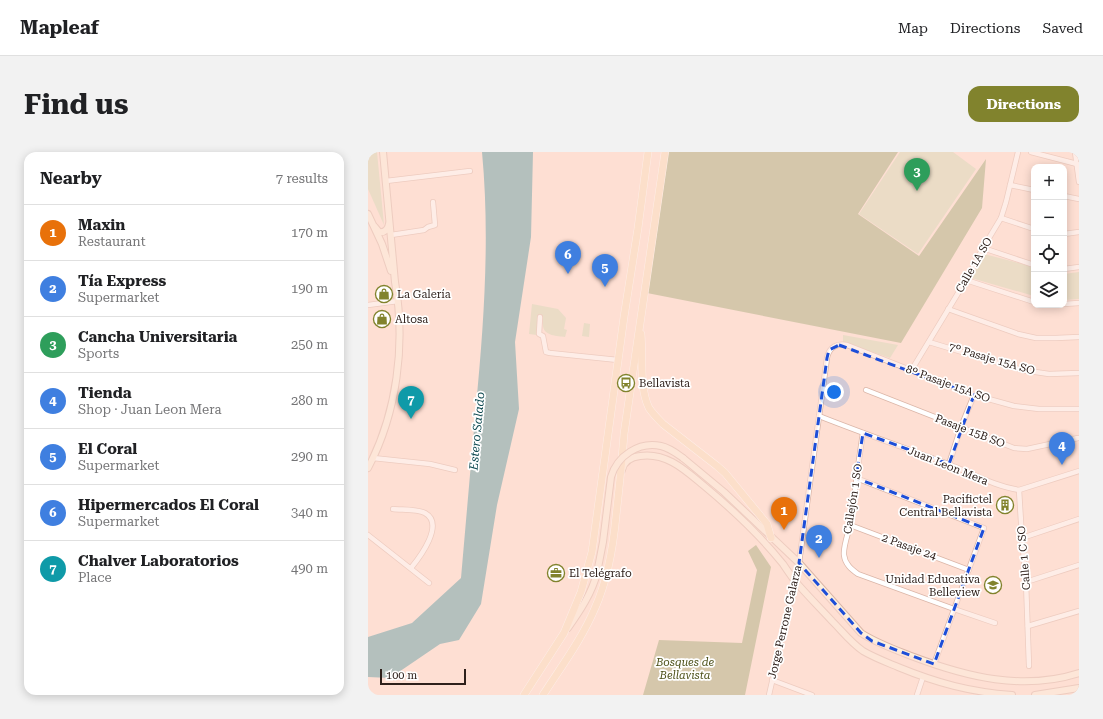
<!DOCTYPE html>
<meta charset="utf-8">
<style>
:root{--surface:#fff;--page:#f2f2f2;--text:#202124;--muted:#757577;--line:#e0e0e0;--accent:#81832d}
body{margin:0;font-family:"Roboto Serif",serif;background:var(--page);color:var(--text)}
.controls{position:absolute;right:12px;top:12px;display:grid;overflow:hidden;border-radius:8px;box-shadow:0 2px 10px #0003}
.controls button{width:36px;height:36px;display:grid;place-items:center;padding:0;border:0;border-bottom:1px solid var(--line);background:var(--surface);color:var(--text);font:20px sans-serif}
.scale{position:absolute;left:12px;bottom:10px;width:86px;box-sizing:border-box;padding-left:4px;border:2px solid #2e201b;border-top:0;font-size:11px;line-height:14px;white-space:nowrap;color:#2e201b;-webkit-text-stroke:3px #fff;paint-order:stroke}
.you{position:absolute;left:466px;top:240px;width:14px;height:14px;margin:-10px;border:3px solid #fff;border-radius:50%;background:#1a73e8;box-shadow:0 0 0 6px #1a73e833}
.badge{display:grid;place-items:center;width:26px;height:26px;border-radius:50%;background:var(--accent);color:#fff;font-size:13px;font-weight:700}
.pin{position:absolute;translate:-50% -33px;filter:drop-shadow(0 1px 2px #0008)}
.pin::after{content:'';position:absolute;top:21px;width:14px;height:12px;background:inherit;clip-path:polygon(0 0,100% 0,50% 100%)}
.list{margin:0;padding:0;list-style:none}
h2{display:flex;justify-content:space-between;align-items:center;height:52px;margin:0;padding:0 16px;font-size:17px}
h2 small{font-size:13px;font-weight:400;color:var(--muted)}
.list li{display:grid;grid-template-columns:26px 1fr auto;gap:12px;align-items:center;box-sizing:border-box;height:56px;padding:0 16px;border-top:1px solid var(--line)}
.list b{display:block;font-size:15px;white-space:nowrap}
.list p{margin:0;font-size:13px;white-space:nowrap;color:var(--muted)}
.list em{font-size:13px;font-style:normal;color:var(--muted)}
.icon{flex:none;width:22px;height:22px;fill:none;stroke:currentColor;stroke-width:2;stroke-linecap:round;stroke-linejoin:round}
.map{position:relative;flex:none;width:711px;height:543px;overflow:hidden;border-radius:12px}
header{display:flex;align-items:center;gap:24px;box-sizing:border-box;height:56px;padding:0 20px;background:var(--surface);border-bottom:1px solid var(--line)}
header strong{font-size:19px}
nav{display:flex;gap:22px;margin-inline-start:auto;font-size:14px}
.intro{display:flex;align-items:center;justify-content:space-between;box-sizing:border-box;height:96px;padding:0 24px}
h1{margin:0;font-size:28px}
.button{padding:10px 18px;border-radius:12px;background:var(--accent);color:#fff;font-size:14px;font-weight:700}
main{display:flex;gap:24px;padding:0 24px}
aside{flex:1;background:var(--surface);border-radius:12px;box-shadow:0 2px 10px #0003}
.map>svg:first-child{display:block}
.green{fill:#d4d9b7}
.forest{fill:#a5ab7a}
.water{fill:#5b9ca3}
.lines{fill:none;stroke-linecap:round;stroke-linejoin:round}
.street-casing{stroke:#dbb6a8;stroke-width:6}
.secondary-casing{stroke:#dbb6a8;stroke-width:8}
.primary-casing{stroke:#fff;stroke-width:8}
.street{stroke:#fff;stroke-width:4.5}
.secondary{stroke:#fdf0de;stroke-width:6}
.primary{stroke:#fbe0be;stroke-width:7}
.secondary-bridge-casing{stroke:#dbb6a8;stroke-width:8;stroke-linecap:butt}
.secondary-bridge{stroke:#fdf0de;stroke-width:6}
.marked{fill:none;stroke:#1d4ed8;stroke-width:3;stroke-dasharray:8 5;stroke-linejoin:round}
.labels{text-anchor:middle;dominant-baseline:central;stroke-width:3.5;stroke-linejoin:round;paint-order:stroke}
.street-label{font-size:11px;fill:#2e201b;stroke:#fff}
.poi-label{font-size:11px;fill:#2e201b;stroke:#fff;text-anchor:start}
.park-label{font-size:11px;font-style:italic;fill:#4d5119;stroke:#fff}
.water-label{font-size:12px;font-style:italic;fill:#0f4a51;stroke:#fff}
</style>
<header>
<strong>Mapleaf</strong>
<nav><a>Map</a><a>Directions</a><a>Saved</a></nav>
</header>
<div class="intro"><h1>Find us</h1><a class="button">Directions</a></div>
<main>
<aside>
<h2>Nearby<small>7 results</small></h2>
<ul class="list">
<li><span class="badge" style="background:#e8710a">1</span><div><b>Maxin</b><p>Restaurant</p></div><em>170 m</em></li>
<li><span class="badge" style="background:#3f7fe0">2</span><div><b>Tía Express</b><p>Supermarket</p></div><em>190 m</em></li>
<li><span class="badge" style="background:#2e9e5b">3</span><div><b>Cancha Universitaria</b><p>Sports</p></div><em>250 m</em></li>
<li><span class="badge" style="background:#3f7fe0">4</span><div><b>Tienda</b><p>Shop · Juan Leon Mera</p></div><em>280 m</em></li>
<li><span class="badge" style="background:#3f7fe0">5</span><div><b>El Coral</b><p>Supermarket</p></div><em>290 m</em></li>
<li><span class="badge" style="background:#3f7fe0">6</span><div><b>Hipermercados El Coral</b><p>Supermarket</p></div><em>340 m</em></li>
<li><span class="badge" style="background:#0f9aa8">7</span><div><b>Chalver Laboratorios</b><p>Place</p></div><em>490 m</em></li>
</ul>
</aside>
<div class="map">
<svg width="711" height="543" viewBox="0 0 711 543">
<rect width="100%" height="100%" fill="#fedfd3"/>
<g class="green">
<polygon points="0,0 9,0 16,73 0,37"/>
<polygon points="532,0 585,0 608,17 550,102 491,62"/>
<polygon points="616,102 666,115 666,144 603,126"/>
<polygon points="711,120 711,147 696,148 696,122"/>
<path d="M164 152 190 157 198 166 196 177 199 178 197 185C190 184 176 184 175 174 174 171 175 167 175 164H171L169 183 161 182Z"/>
<polygon points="216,171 222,172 221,185 214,184"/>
<polygon points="475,183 530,193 522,206 475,190"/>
</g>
<g class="forest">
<polygon points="300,0 530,0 490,62 551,104 618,7 614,56 533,191 279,141"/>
<polygon points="388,393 403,415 377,543 275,543 291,488 374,491 389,418 380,399"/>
</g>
<path class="water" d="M114 0H165L163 85 147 190 151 257 129 353 113 452 91 488 72 492 22 526 0 525V485L44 471 93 426C98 369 103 311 108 254 116 170 122 85 114 0Z"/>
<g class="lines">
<g class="street-casing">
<g id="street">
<polyline points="663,0 709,12"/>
<polyline points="707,0 711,30"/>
<polyline points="18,29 102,19"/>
<polyline points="642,33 666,38"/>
<polyline points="696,44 711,47"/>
<polyline points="633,66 666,77"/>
<polyline points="696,82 711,80"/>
<polyline points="23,83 56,78 60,75 67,73 65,50"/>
<polyline points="615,96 666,113"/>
<polyline points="696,117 711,115"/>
<polyline points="598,128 666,150"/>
<polyline points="696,152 711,151"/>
<polyline points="0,153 30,149"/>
<polyline points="580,157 650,182 668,186 688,186 711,185"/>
<polyline points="172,165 171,182 175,184 178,200 182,201 250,208"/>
<polyline points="561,190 654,218 681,222 711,221"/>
<polyline points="543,219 598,128 615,96 633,66 638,50 650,0"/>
<polyline points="498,238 646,296 659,297 710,286"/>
<path d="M451 264C494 281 537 296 580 312 604 321 626 334 651 338L711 319"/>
<path d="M495 281C490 311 487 342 482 373 480 382 475 395 476 403 477 412 483 417 490 422L586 457 627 471"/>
<polyline points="5,306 62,312 87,318"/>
<polyline points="581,312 593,275 606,243"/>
<polyline points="488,326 616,376 566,512"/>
<polyline points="651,338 654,386 658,430 661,514"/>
<path d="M25 357C34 358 49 357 57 361 77 372 52 405 43 416"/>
<polyline points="482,373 601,418"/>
<polyline points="0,383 61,431"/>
<polyline points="654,386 711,367"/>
<polyline points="658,430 711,413"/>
<polyline points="660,474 711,459"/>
<polyline points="404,528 444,543"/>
<path d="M401 543 431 411 459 206C461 195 469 191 479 193L606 243 646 254 671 257H711"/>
<polyline points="549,543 555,525"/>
</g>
</g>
<g class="secondary-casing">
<g id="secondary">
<polyline points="0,62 14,92 23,119"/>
<path d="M7 75 11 80C17 81 20 77 21 72"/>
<path d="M315 306 356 340 431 411 493 481C510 492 528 498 546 505 599 525 655 539 711 521"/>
<path d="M0 316C29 261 38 192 27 130L15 0"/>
<path d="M254 318C256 309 263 305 272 304 298 300 317 318 335 333 364 357 392 383 415 412 419 418 423 424 427 429 439 443 452 456 464 469 474 479 483 491 495 499 505 505 518 510 530 515 569 531 602 540 644 543"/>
<path d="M200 476C212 459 224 441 229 421"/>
<polyline points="667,543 711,536"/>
</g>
</g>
<g class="primary-casing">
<g id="primary">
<path d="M273 182C275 204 271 236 281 256 285 262 290 267 295 272L349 314 357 321 399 372 403 386"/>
<polyline points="156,543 196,481 213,440 224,400 256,165 270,76 280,0"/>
<path d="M175 543C193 515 214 487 227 456 240 427 245 396 248 364 251 337 254 309 256 282L297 0"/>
</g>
</g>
<use href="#street" class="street"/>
<use href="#secondary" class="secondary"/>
<use href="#primary" class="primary"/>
<g class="secondary-bridge-casing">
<path id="secondary-bridge" d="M229 421 235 390 243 325C249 304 271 289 293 294 302 296 308 301 315 306"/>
</g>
<use href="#secondary-bridge" class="secondary-bridge"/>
</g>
<path d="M0 0H711V543H0ZM471 193 606 243 581 312 495 281 488 326 616 376 566 512 504 489 493 481 431 411 459 206 461 198Z" fill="#fedfd3" fill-opacity=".55" fill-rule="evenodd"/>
<path class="marked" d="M471 193 606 243 581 312 495 281 488 326 616 376 566 512 504 489 493 481 431 411 459 206 461 198Z"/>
<defs>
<g id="shop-ring" transform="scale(0.9)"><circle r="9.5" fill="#fff" stroke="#81832d" stroke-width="1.5"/><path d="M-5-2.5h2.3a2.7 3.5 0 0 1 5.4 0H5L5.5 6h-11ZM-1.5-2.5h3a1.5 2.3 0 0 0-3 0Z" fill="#81832d"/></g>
<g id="bus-ring" transform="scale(0.9)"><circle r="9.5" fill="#fff" stroke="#81832d" stroke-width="1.5"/><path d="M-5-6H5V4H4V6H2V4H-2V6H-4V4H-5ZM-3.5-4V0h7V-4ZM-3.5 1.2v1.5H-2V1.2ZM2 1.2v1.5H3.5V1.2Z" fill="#81832d"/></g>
<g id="building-ring" transform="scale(0.9)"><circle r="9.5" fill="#fff" stroke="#81832d" stroke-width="1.5"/><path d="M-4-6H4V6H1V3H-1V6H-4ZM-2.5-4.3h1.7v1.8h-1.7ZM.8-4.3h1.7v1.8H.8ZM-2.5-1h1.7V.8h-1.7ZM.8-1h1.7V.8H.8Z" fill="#81832d"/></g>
<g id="office-ring" transform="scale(0.9)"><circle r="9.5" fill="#fff" stroke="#81832d" stroke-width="1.5"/><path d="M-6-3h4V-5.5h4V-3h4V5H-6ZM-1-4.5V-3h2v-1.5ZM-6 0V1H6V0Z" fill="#81832d"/></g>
<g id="school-ring" transform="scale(0.9)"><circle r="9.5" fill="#fff" stroke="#81832d" stroke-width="1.5"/><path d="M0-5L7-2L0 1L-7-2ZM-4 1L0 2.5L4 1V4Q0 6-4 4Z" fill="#81832d"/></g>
</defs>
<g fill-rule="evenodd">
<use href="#shop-ring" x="16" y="142"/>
<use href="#shop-ring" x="14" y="167"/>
<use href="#bus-ring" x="258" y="231"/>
<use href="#building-ring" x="637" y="353"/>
<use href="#office-ring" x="188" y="421"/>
<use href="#school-ring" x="625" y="433"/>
</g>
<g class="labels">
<g class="street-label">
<text transform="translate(606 113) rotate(-60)">Calle 1A SO</text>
<text transform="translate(624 207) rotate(16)">7º Pasaje 15A SO</text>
<text transform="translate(580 232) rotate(20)">8º Pasaje 15A SO</text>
<text transform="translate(602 279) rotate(21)">Pasaje 15B SO</text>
<text transform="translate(580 314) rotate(22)">Juan Leon Mera</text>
<text transform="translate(485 347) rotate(-81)">Callejón 1 SO</text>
<text transform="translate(541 395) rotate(20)">2 Pasaje 24</text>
<text transform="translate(656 406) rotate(-95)">Calle 1 C SO</text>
<text transform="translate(417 470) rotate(-77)">Jorge Perrone Galarza</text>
</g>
<g class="poi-label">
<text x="29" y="142">La Galería</text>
<text x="27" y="167">Altosa</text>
<text x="271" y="231">Bellavista</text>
<text x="624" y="347" text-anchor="end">Pacifictel<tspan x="624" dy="13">Central Bellavista</tspan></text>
<text x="201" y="421">El Telégrafo</text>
<text x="612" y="427" text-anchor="end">Unidad Educativa<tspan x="612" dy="13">Belleview</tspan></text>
</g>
<g class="park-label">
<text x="317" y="510">Bosques de<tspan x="317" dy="13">Bellavista</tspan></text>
</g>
<g class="water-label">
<text transform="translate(109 279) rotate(-85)">Estero Salado</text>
</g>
</g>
</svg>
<div class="controls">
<button>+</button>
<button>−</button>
<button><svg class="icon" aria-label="locate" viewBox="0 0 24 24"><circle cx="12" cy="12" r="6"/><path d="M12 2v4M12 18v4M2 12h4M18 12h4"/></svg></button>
<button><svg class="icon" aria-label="layers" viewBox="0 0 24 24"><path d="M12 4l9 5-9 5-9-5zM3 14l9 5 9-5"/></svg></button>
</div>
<div class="scale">100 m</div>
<div class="you"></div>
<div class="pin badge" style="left:416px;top:378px;background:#e8710a">1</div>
<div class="pin badge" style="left:451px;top:406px;background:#3f7fe0">2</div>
<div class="pin badge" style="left:549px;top:39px;background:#2e9e5b">3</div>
<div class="pin badge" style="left:694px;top:313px;background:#3f7fe0">4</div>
<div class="pin badge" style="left:237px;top:135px;background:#3f7fe0">5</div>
<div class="pin badge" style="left:200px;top:122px;background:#3f7fe0">6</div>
<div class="pin badge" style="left:43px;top:267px;background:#0f9aa8">7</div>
</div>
</main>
